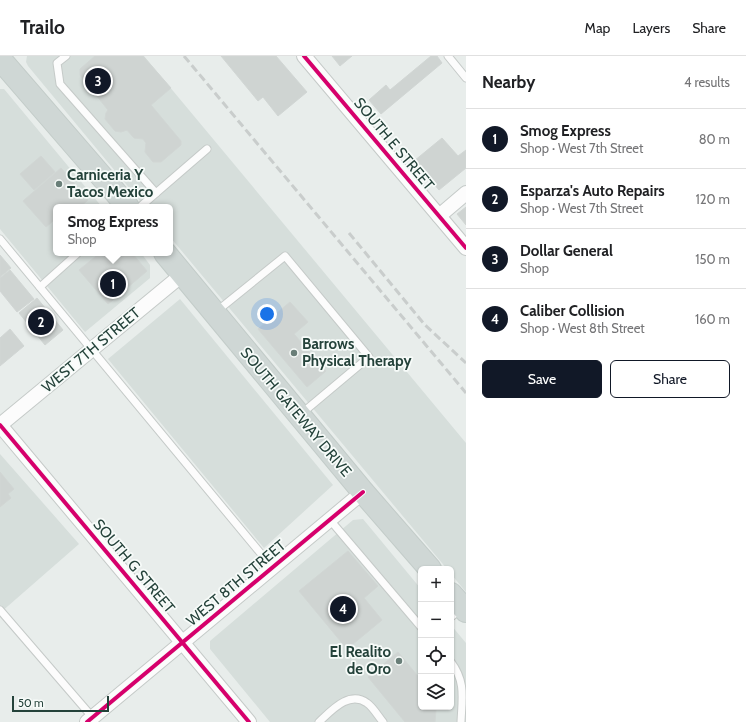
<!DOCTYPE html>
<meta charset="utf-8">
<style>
:root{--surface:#fff;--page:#f6f6f6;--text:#202124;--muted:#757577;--line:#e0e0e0;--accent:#111827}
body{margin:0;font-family:Cabin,sans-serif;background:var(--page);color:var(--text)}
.controls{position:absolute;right:12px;bottom:12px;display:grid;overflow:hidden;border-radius:6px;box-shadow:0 1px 3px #0004}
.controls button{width:36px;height:36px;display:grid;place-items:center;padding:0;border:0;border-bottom:1px solid var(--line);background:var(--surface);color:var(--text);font:20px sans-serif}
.scale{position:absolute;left:12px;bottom:10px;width:97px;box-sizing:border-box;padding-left:4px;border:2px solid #24423a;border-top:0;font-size:11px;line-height:14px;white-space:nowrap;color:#24423a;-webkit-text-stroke:3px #f7fbf9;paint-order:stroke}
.you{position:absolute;left:267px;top:258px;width:14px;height:14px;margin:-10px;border:3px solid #fff;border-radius:50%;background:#1a73e8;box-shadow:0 0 0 6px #1a73e833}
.badge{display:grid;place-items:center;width:26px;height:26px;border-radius:50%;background:var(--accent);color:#fff;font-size:13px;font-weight:700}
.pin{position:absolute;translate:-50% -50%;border:2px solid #fff;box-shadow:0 1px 4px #0006}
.popup{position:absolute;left:53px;top:148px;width:120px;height:52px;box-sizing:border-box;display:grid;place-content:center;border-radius:6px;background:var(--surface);filter:drop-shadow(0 1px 3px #0005);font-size:13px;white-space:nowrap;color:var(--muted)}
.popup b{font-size:15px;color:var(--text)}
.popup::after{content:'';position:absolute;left:50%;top:100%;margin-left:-8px;border:8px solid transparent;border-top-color:var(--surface)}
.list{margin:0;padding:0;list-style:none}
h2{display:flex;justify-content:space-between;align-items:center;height:52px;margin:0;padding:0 16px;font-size:17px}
h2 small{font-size:13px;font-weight:400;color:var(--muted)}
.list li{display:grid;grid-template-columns:26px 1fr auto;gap:12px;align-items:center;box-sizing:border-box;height:60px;padding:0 16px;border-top:1px solid var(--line)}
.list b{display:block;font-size:15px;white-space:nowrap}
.list p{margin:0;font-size:13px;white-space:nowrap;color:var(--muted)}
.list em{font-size:13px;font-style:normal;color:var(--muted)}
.actions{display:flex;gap:8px;padding:12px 16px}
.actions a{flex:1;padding:9px 0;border:1px solid var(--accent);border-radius:6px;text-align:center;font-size:14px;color:var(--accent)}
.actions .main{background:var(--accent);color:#fff}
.icon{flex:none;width:22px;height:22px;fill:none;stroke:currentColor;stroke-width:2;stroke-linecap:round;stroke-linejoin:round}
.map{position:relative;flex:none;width:466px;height:666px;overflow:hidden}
header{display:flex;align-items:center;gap:24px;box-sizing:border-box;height:56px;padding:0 20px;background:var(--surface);border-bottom:1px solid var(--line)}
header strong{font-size:19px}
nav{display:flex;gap:22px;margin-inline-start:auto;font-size:14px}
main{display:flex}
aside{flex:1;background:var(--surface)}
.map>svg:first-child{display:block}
.built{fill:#d6dedb}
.building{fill:#cfd4d2;stroke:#d1d6d4}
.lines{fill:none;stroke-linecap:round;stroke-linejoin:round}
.service-casing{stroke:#c5cac8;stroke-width:9}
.minor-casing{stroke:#c5cac8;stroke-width:16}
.primary-casing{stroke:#c3ccc9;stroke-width:24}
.service{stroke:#fcfcfc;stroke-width:7}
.minor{stroke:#fcfcfc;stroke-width:14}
.primary{stroke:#cfd7d5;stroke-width:22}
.rail{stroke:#c9cdcc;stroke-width:3;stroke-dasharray:8 4;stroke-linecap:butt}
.cycleway-casing{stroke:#f7fbf9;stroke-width:6}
.cycleway{stroke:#d6006c;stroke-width:4}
.poi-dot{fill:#697e78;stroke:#f7fbf9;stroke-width:1.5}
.labels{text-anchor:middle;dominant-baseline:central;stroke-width:3.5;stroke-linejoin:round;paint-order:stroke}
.street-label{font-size:15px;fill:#24423a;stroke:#f7fbf9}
.poi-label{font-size:15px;font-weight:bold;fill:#24423a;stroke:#f7fbf9;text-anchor:start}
</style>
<header>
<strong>Trailo</strong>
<nav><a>Map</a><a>Layers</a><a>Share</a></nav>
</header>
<main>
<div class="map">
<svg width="466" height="666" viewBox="0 0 466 666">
<rect width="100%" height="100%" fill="#e8edeb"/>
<g class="built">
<polygon points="27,0 144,0 466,387 466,536 451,518 451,513 447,513 170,181 170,151 145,151 28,10 26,6"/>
<polygon points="0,33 4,33 102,151 56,151 56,197 141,197 150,209 150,222 85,276 0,173"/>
<polygon points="180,243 333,429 264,492 108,303"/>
<polygon points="0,398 79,488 0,557"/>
<polygon points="363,463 421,533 421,651 451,651 451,569 466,587 466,666 270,666 210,593 210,585 353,464"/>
</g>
<g class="building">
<polygon points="95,0 143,0 171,32 151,49 181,85 181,89 161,106 153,106 145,96 146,87 143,83 134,82 127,74 121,76 115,75 105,63 106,57 108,54 80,19 80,13"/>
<polygon points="221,0 276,0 307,36 278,60 263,41 258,45"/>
<polygon points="332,0 352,0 340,10"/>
<polygon points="431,0 437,0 442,7 381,58 369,44 386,29 390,34"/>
<polygon points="442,82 458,100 466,94 466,112 439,134 414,105"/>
<polygon points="41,100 55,116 34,134 20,118"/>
<polygon points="61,112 88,144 80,151 56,151 56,168 53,165 46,171 23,145"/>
<polygon points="466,151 466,169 457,158"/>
<polygon points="100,197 132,197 147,215 108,248 79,214"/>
<polygon points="0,199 11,212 0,221"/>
<polygon points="10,214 34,243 17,256 0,235 0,222"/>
<polygon points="37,242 63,274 45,289 19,257"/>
<polygon points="290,246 308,266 294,278 326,315 307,331 258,273"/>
<polygon points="10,273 24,290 0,310 0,282"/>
<polygon points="0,416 14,433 8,438 11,442 0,451"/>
<polygon points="348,495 378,530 364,542 382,564 347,593 299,535"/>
<polygon points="398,596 421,624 421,651 433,651 436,654 435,666 405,666 368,621"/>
</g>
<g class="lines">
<g class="service-casing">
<g id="service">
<polyline points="66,0 57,7 60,28 156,137 207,93"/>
<polyline points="448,0 466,22"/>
<polyline points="140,151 156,137"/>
<polyline points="0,183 272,511"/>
<polyline points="40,231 78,197"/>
<polyline points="217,255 285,200 369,301 301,358"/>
<polyline points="330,464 421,571"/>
<polyline points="0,554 94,663"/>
<polyline points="451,561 462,552"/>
<path d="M451 606C466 626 462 642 461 666"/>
<path d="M319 666C331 655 349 634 367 647 373 651 378 660 383 666"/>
</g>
</g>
<g class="minor-casing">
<g id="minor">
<polyline points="304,0 466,192"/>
<polyline points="439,160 466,137"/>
<polyline points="0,369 249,666"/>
<polyline points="0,369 183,218"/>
<polyline points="87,666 363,436"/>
</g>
</g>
<g class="primary-casing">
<g id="primary">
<polyline points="0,3 128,151"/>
<polyline points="165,197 363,436 430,513"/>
<polyline points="451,538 466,555"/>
</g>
</g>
<use href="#service" class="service"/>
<use href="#minor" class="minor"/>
<use href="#primary" class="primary"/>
<g class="rail">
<polyline points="184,0 466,337"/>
<polyline points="349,177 425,269 466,307"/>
</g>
<g class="cycleway-casing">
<g id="cycleway">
<polyline points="304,0 466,192"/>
<polyline points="0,369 249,666"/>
<polyline points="87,666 363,436"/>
</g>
</g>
<use href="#cycleway" class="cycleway"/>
</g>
<g class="poi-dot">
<circle cx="59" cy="128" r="4"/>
<circle cx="294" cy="297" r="4"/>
<circle cx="399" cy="605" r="4"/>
</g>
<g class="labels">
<g class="street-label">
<text transform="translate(394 88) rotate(50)">SOUTH E STREET</text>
<text transform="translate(91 294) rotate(-40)">WEST 7TH STREET</text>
<text transform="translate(296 356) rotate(50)">SOUTH GATEWAY DRIVE</text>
<text transform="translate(134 510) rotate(50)">SOUTH G STREET</text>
<text transform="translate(236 527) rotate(-40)">WEST 8TH STREET</text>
</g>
<g class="poi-label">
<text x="67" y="119">Carniceria Y<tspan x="67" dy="17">Tacos Mexico</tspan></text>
<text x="302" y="288">Barrows<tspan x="302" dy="17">Physical Therapy</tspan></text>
<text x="391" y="596" text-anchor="end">El Realito<tspan x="391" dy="17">de Oro</tspan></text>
</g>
</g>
</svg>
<div class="controls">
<button>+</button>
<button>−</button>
<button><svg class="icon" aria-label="locate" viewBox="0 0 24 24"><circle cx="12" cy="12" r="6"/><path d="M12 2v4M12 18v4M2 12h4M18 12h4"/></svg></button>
<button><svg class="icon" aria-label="layers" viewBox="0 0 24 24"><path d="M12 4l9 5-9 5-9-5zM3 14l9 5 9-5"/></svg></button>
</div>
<div class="scale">50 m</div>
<div class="you"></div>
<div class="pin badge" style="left:113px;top:228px">1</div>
<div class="popup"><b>Smog Express</b>Shop</div>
<div class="pin badge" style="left:41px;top:266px">2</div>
<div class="pin badge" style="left:98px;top:25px">3</div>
<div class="pin badge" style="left:343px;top:553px">4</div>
</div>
<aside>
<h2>Nearby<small>4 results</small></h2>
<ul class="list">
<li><span class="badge">1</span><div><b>Smog Express</b><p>Shop · West 7th Street</p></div><em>80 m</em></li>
<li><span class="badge">2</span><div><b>Esparza's Auto Repairs</b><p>Shop · West 7th Street</p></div><em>120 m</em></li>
<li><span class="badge">3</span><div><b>Dollar General</b><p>Shop</p></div><em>150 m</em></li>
<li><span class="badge">4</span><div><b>Caliber Collision</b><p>Shop · West 8th Street</p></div><em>160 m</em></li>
</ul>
<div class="actions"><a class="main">Save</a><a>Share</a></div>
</aside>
</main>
